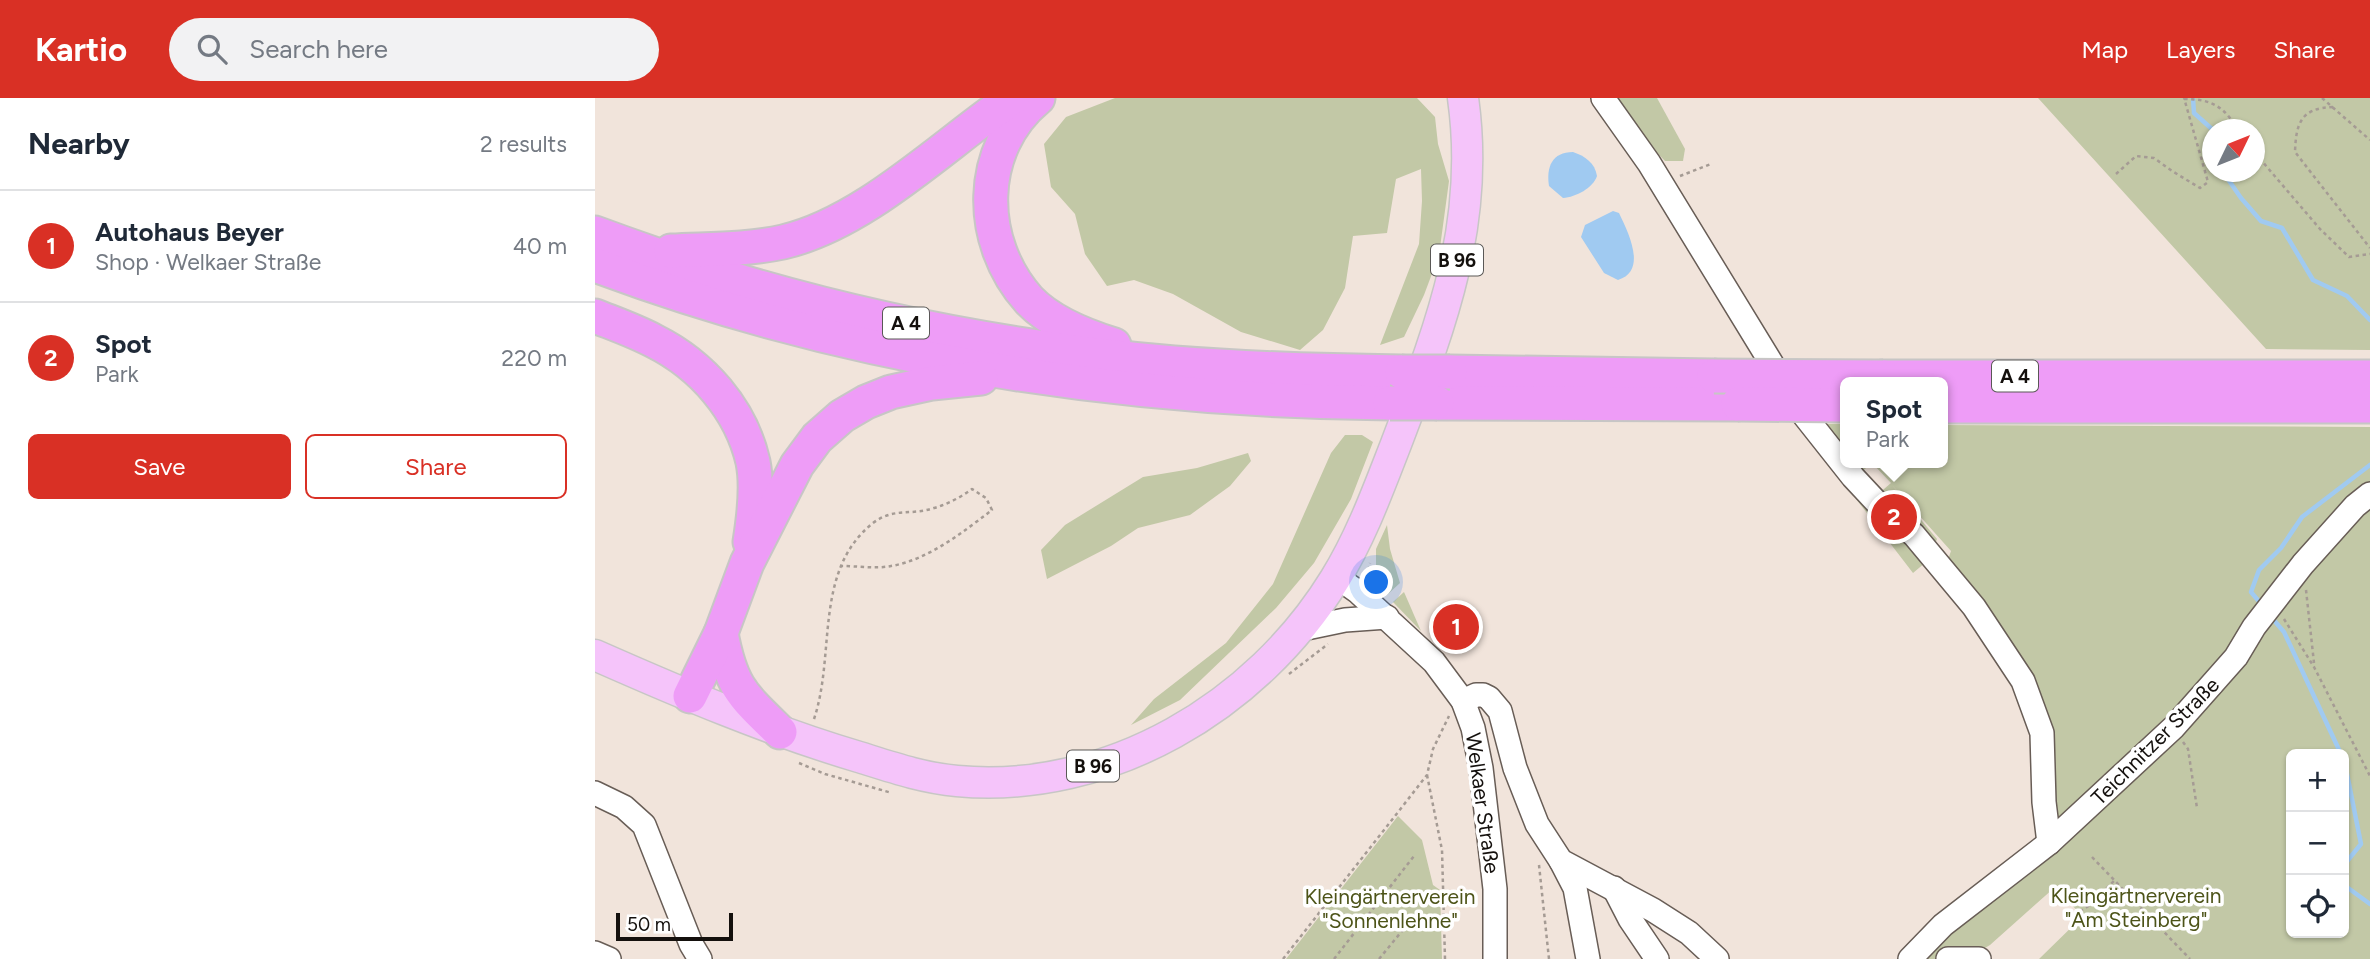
<!DOCTYPE html>
<meta charset="utf-8">
<style>
:root{--surface:#fff;--page:#f2f2f3;--text:#1f2937;--muted:#747a83;--line:#e0e1e3;--accent:#d93025}
body{margin:0;font-family:Figtree,sans-serif;background:var(--page);color:var(--text)}
.controls{position:absolute;right:21px;bottom:21px;display:grid;overflow:hidden;border-radius:10px;box-shadow:0 2px 5px #0004}
.controls button{width:63px;height:63px;display:grid;place-items:center;padding:0;border:0;border-bottom:2px solid var(--line);background:var(--surface);color:var(--text);font:35px sans-serif}
.compass{position:absolute;left:1607px;top:21px;width:63px;height:63px;border-radius:50%;background:var(--surface);box-shadow:0 2px 5px #0004;rotate:47deg}
.scale{position:absolute;left:21px;bottom:18px;width:117px;box-sizing:border-box;padding-left:7px;border:4px solid #14100d;border-top:0;font-size:19px;line-height:24px;white-space:nowrap;color:#14100d;-webkit-text-stroke:5px #fff;paint-order:stroke}
.you{position:absolute;left:782px;top:485px;width:24px;height:24px;margin:-18px;border:5px solid #fff;border-radius:50%;background:#1a73e8;box-shadow:0 0 0 10px #1a73e833}
.badge{display:grid;place-items:center;width:46px;height:46px;border-radius:50%;background:var(--accent);color:#fff;font-size:23px;font-weight:700}
.pin{position:absolute;translate:-50% -50%;border:4px solid #fff;box-shadow:0 2px 7px #0006}
.popup{position:absolute;left:1245px;top:279px;width:108px;height:91px;box-sizing:border-box;display:grid;place-content:center;border-radius:10px;background:var(--surface);filter:drop-shadow(0 2px 5px #0005);font-size:23px;white-space:nowrap;color:var(--muted)}
.popup b{font-size:26px;color:var(--text)}
.popup::after{content:'';position:absolute;left:50%;top:100%;margin-left:-14px;border:14px solid transparent;border-top-color:var(--surface)}
.list{margin:0;padding:0;list-style:none}
h2{display:flex;justify-content:space-between;align-items:center;height:91px;margin:0;padding:0 28px;font-size:30px}
h2 small{font-size:23px;font-weight:400;color:var(--muted)}
.list li{display:grid;grid-template-columns:46px 1fr auto;gap:21px;align-items:center;box-sizing:border-box;height:112px;padding:0 28px;border-top:2px solid var(--line)}
.list b{display:block;font-size:26px;white-space:nowrap}
.list p{margin:0;font-size:23px;white-space:nowrap;color:var(--muted)}
.list em{font-size:23px;font-style:normal;color:var(--muted)}
.actions{display:flex;gap:14px;padding:21px 28px}
.actions a{flex:1;padding:16px 0;border:2px solid var(--accent);border-radius:10px;text-align:center;font-size:24px;color:var(--accent)}
.actions .main{background:var(--accent);color:#fff}
.icon{flex:none;width:38px;height:38px;fill:none;stroke:currentColor;stroke-width:2;stroke-linecap:round;stroke-linejoin:round}
.map{position:relative;flex:none;width:1775px;height:861px;overflow:hidden}
header{display:flex;align-items:center;gap:42px;box-sizing:border-box;height:98px;padding:0 35px;background:var(--accent);color:#fff}
header strong{font-size:33px}
nav{display:flex;gap:38px;margin-inline-start:auto;font-size:24px}
.search{width:490px;height:63px;background:var(--page);display:flex;align-items:center;gap:18px;box-sizing:border-box;padding:0 24px;border-radius:38px;color:var(--muted);font-size:26px}
main{display:flex}
aside{flex:1;background:var(--surface)}
.map>svg:first-child{display:block}
.green{fill:#c2c8a6;fill-rule:evenodd}
.water{fill:#a0caf1}
.lines{fill:none;stroke-linecap:round;stroke-linejoin:round}
.stream{stroke:#a0caf1;stroke-width:4.5}
.minor-casing{stroke:#685d56;stroke-width:26}
.major-casing{stroke:#c7c6c5;stroke-width:33}
.highway-casing{stroke:#c7c6c5;stroke-width:37}
.path{stroke:#a59b94;stroke-width:2.5;stroke-dasharray:3.5 3.5;stroke-linecap:butt}
.minor{stroke:#fff;stroke-width:23}
.major{stroke:#f5c4fa;stroke-width:30}
.highway{stroke:#ee9cf7;stroke-width:33}
.highway-bridge-casing{stroke:#c7c6c5;stroke-width:37;stroke-linecap:butt}
.highway-bridge{stroke:#ee9cf7;stroke-width:33}
.labels{text-anchor:middle;dominant-baseline:central;stroke-width:7;stroke-linejoin:round;paint-order:stroke}
.shield{fill:#fff;stroke:#5a5856;stroke-width:2}
.shield-label{font-size:19px;font-weight:bold;fill:#14100d}
.street-label{font-size:21px;fill:#14100d;stroke:#fff}
.park-label{font-size:21px;fill:#4d5419;stroke:#fff}
</style>
<header>
<strong>Kartio</strong>
<div class="search"><svg class="icon" aria-label="search" viewBox="0 0 24 24"><circle cx="10" cy="10" r="6"/><path d="M15 15l6 6"/></svg>Search here</div>
<nav><a>Map</a><a>Layers</a><a>Share</a></nav>
</header>
<main>
<aside>
<h2>Nearby<small>2 results</small></h2>
<ul class="list">
<li><span class="badge">1</span><div><b>Autohaus Beyer</b><p>Shop · Welkaer Straße</p></div><em>40 m</em></li>
<li><span class="badge">2</span><div><b>Spot</b><p>Park</p></div><em>220 m</em></li>
</ul>
<div class="actions"><a class="main">Save</a><a>Share</a></div>
</aside>
<div class="map">
<svg width="1775" height="861" viewBox="0 0 1775 861">
<rect width="100%" height="100%" fill="#f1e4db"/>
<g class="green">
<polygon points="520,0 822,0 840,19 843,46 854,83 844,157 829,197 809,239 785,247 824,146 827,103 826,71 801,81 792,135 758,138 750,190 728,232 705,252 646,234 578,196 539,182 512,188 490,156 480,116 456,89 449,46 471,19"/>
<polygon points="1018,0 1062,0 1090,51 1088,63 1070,63 1037,29"/>
<path d="M1443 0H1775V252L1671 251ZM1618 32H1660V74H1618Z"/>
<polygon points="1215,326 1250,326 1250,362"/>
<path d="M1348 327 1775 329V861H1444L1488 818 1459 790 1395 847 1371 861H1315L1454 745 1447 635 1349 473 1356 453 1297 387 1342 441 1340 446 1343 454 1318 475 1258 397 1272 385 1282 397 1296 385 1277 365 1264 376 1253 365H1348ZM1696 656H1749V835H1696Z"/>
<polygon points="750,337 767,337 778,344 756,401 719,465 681,510 585,602 536,627 559,601 631,545 678,486 736,355"/>
<polygon points="653,355 656,363 635,388 595,417 543,430 516,448 452,481 446,452 470,427 548,379 602,370"/>
<polygon points="792,427 795,451 805,485 792,497 777,481 781,470 781,451"/>
<polygon points="809,494 826,533 798,504"/>
<polygon points="803,718 827,742 838,787 845,792 847,861 691,861"/>
</g>
<g class="water">
<path d="M978 54C990 58 1000 65 1002 78 998 90 981 99 968 100L954 88C951 69 957 54 978 54Z"/>
<path d="M1018 113 1024 115C1033 134 1053 173 1023 182L1009 175 986 139 990 127Z"/>
</g>
<g class="lines">
<g class="stream">
<polyline points="1598,0 1599,15 1618,32"/>
<polyline points="1628,74 1646,100 1666,123 1687,130 1718,182 1752,198 1775,222"/>
<polyline points="1667,507 1656,494 1664,472 1686,450 1707,419 1775,367"/>
<polyline points="1677,520 1689,534 1746,656"/>
<polyline points="1749,661 1766,746 1749,767"/>
<polyline points="1749,787 1775,806"/>
</g>
<g class="minor-casing">
<g id="minor">
<polyline points="1008,0 1054,65 1205,312 1258,379 1287,410 1319,437 1379,509 1428,583 1447,635 1449,704 1454,745"/>
<polyline points="742,479 763,494 839,564 868,603 878,630 886,670 900,791 900,861"/>
<polyline points="702,532 750,522 792,519"/>
<polyline points="868,603 881,597 888,597 894,600 905,613 920,670 942,726 966,763 1058,812 1094,835 1122,861"/>
<polyline points="0,695 29,709 49,727 96,846 105,861"/>
<polyline points="966,763 980,790 993,861"/>
<polyline points="1019,790 1035,821 1062,861"/>
<polyline points="0,855 14,861"/>
<polyline points="1315,861 1348,827 1454,745 1579,629 1641,559 1659,529 1708,466 1760,408 1775,396"/>
<polyline points="1353,861 1384,861"/>
</g>
</g>
<g class="major-casing">
<path id="major" d="M0 557C86 595 173 632 264 659 296 669 328 680 362 683 514 697 662 608 740 481 766 439 783 392 801 346 845 230 886 127 868 0"/>
</g>
<g class="highway-casing">
<g id="highway">
<path d="M443 0C381 51 382 144 434 202 456 225 490 238 519 247"/>
<path d="M0 135C185 204 382 248 579 265 655 271 731 273 807 274"/>
<path d="M76 153C113 151 151 152 188 144 270 125 348 47 417 0"/>
<path d="M0 167C253 262 526 303 795 305"/>
<path d="M0 218C20 226 40 233 59 243 107 267 146 311 158 364 163 389 159 419 155 444"/>
<polyline points="855,274 1119,278"/>
<polyline points="1288,279 1775,279"/>
<polyline points="842,305 1143,306"/>
<polyline points="1348,308 1775,308"/>
<path d="M126 535C136 589 147 597 185 634"/>
<polyline points="95,598 126,535 152,465 202,367 222,340 247,318 271,304 296,294 337,285 386,280"/>
</g>
</g>
<g class="path">
<polyline points="1727,0 1775,42"/>
<path d="M1589 1C1616 1 1629 8 1643 32"/>
<path d="M1738 9C1706 10 1701 25 1700 54L1775 150"/>
<polyline points="1660,55 1725,131 1754,159 1775,156"/>
<polyline points="1521,76 1541,58 1559,60 1577,73 1605,90 1613,84 1589,0"/>
<polyline points="1085,78 1116,66"/>
<polyline points="772,479 775,465"/>
<polyline points="1711,492 1719,565"/>
<polyline points="1689,521 1719,569 1775,678"/>
<polyline points="694,576 733,546"/>
<path d="M219 621C241 556 218 473 278 425 299 409 316 418 339 410 353 406 366 399 377 391L391 400 397 412C368 434 333 462 296 468 281 471 262 468 247 468"/>
<polyline points="1588,644 1593,651 1602,710"/>
<polyline points="204,665 230,676 297,695"/>
<polyline points="832,677 847,752 850,861"/>
<polyline points="1497,759 1595,861"/>
<polyline points="944,767 954,861"/>
<polyline points="1479,817 1495,807 1519,783"/>
<polyline points="688,861 832,677 838,651 854,618"/>
<polyline points="739,861 819,758"/>
<polyline points="784,861 821,816"/>
</g>
<use href="#minor" class="minor"/>
<use href="#major" class="major"/>
<use href="#highway" class="highway"/>
<g class="highway-bridge-casing">
<g id="highway-bridge">
<polyline points="807,274 855,274"/>
<polyline points="1119,278 1288,279"/>
<polyline points="795,305 842,305"/>
<polyline points="1143,306 1250,307"/>
</g>
</g>
<use href="#highway-bridge" class="highway-bridge"/>
</g>
<g class="labels">
<g class="shield">
<rect x="836" y="146.5" width="52" height="31" rx="5"/>
<rect x="288" y="209.5" width="46" height="31" rx="5"/>
<rect x="1397" y="262.5" width="46" height="31" rx="5"/>
<rect x="472" y="652.5" width="52" height="31" rx="5"/>
</g>
<g class="shield-label">
<text x="862" y="162">B 96</text>
<text x="311" y="225">A 4</text>
<text x="1420" y="278">A 4</text>
<text x="498" y="668">B 96</text>
</g>
<g class="street-label">
<text transform="translate(1560 643) rotate(-45)">Teichnitzer Straße</text>
<text transform="translate(888 705) rotate(82)">Welkaer Straße</text>
</g>
<g class="park-label">
<text x="1541" y="797">Kleingärtnerverein<tspan x="1541" dy="24">"Am Steinberg"</tspan></text>
<text x="795" y="798">Kleingärtnerverein<tspan x="795" dy="24">"Sonnenlehne"</tspan></text>
</g>
</g>
</svg>
<div class="controls">
<button>+</button>
<button>−</button>
<button><svg class="icon" aria-label="locate" viewBox="0 0 24 24"><circle cx="12" cy="12" r="6"/><path d="M12 2v4M12 18v4M2 12h4M18 12h4"/></svg></button>
</div>
<svg class="compass" viewBox="-18 -18 36 36"><path d="M0-13l5 13h-10z" fill="#e53935"/><path d="M0 13l5-13h-10z" fill="#747a83"/></svg>
<div class="scale">50 m</div>
<div class="you"></div>
<div class="pin badge" style="left:861px;top:529px">1</div>
<div class="pin badge" style="left:1299px;top:419px">2</div>
<div class="popup"><b>Spot</b>Park</div>
</div>
</main>
